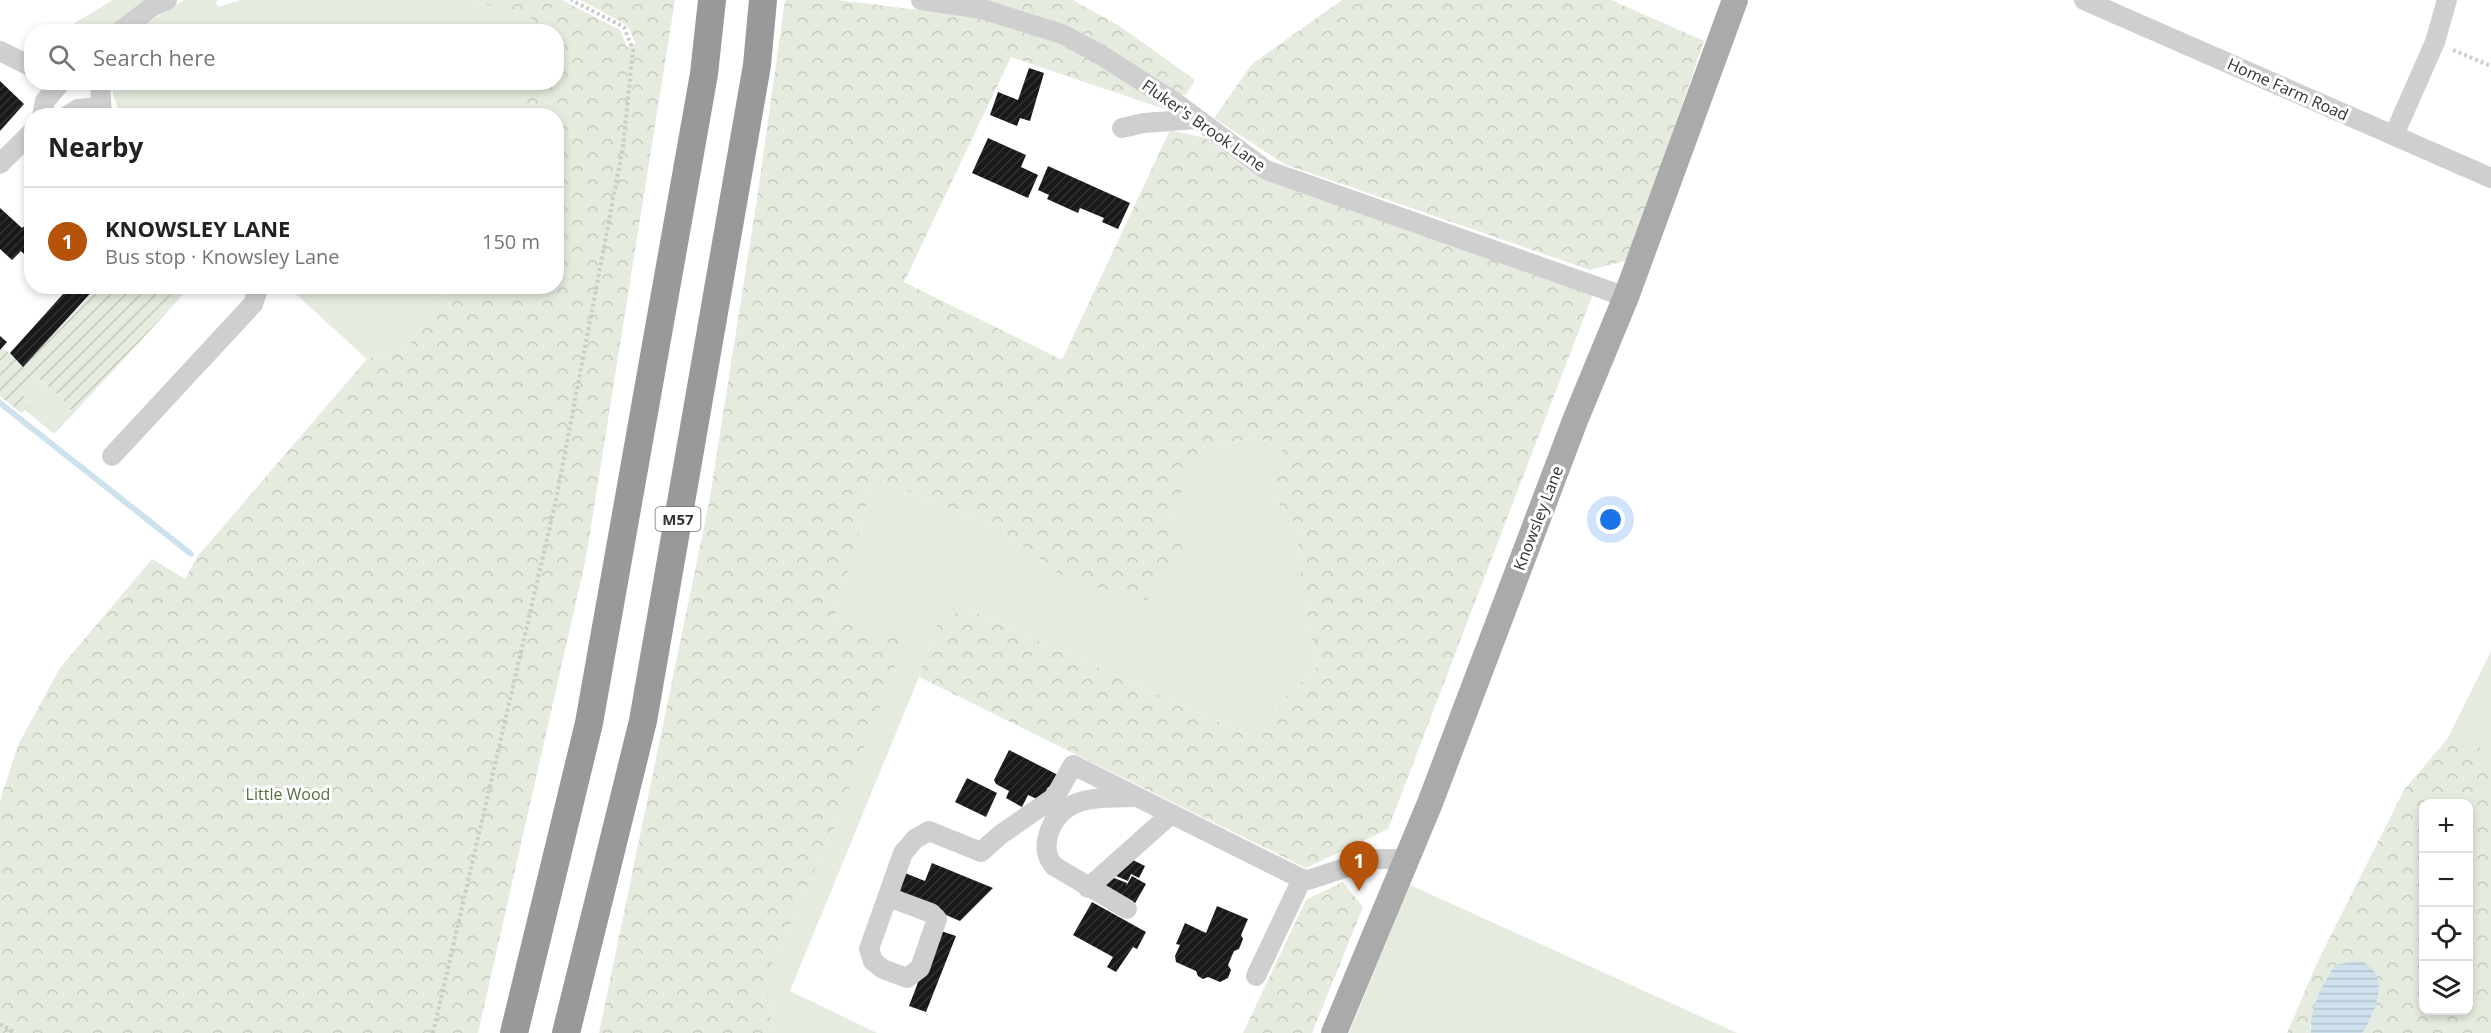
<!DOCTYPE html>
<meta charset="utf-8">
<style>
:root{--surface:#fff;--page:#f6f6f6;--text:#222;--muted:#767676;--line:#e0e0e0;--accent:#b45309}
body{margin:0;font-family:"Open Sans",sans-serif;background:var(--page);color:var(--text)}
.controls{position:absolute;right:18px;bottom:18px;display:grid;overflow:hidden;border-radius:12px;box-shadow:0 3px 9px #0003}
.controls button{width:54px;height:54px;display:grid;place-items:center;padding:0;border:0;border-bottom:2px solid var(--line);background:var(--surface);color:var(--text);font:30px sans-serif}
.you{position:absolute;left:1611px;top:520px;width:21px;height:21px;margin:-15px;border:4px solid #fff;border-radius:50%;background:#1a73e8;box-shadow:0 0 0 9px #1a73e833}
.badge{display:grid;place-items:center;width:39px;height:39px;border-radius:50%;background:var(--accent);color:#fff;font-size:20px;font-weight:700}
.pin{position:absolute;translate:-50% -50px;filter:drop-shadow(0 2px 3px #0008)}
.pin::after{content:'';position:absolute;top:32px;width:21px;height:18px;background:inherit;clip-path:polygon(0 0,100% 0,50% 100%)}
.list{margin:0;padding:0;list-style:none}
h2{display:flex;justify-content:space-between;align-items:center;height:78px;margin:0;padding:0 24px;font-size:26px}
h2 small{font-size:20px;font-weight:400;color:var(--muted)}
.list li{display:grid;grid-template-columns:39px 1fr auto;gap:18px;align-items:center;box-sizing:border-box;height:108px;padding:0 24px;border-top:2px solid var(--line)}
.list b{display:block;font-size:22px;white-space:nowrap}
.list p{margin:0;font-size:20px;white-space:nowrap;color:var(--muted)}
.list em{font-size:20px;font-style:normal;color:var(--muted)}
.icon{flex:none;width:33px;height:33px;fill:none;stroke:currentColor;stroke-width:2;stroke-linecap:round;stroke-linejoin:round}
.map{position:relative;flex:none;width:2491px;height:1033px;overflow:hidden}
.search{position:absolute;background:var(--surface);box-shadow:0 3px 9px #0003;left:24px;top:24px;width:540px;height:66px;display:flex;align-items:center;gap:15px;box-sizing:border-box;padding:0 21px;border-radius:24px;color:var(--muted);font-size:22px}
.panel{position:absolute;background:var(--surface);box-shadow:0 3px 9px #0003;left:24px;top:108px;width:540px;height:186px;border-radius:24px}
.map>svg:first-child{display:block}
.green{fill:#e5ebde}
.forest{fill:url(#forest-crowns);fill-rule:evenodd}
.garden{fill:url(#garden-furrows)}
.water{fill:url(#water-rules)}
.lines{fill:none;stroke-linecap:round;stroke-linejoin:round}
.stream{stroke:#cee2ed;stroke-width:6}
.building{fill:url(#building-hatch)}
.path{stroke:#ccc;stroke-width:4;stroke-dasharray:3 3;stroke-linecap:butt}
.minor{stroke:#cfcfcf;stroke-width:20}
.major{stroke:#aaa;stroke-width:26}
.highway{stroke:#999;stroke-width:28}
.labels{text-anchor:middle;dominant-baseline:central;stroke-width:6;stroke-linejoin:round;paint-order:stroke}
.shield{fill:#fff;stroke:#707070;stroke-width:1.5}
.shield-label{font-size:15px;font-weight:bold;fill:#323232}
.street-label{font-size:16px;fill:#323232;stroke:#fff}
.park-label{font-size:16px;fill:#566d3f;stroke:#fff}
</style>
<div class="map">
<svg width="2491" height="1033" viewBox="0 0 2491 1033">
<defs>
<pattern id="forest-crowns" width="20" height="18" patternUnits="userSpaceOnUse" patternTransform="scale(1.5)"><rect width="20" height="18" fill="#e5ebde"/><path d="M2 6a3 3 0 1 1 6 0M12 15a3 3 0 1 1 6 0" fill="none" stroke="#c5cabf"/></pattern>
<pattern id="garden-furrows" width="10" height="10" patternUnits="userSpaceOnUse" patternTransform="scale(1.5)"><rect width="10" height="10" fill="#e5ebde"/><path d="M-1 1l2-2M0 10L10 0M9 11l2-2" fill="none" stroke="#c5cabf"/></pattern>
<pattern id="water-rules" width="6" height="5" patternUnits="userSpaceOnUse" patternTransform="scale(1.5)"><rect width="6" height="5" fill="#cee2ed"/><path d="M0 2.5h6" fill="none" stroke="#b1c2cc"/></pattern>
<pattern id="building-hatch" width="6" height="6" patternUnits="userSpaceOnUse" patternTransform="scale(1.5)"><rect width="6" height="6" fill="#191919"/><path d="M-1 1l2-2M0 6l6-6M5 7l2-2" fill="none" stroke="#323232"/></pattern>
</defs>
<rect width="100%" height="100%" fill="#fff"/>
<g class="green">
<polygon points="113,0 150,0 109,31 60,32"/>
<polygon points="184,0 218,0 215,3 219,7 240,0 466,0 528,14 540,31 133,32"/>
<polygon points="113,83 113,82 530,83 519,116 120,115 113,95"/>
<polygon points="288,287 452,287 406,349 367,359"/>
<polygon points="37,378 55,392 74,413 54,434 25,410 28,407 23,394"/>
<polygon points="1259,438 1284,449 1273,497 1297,526 1302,590 1318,666 1246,734 964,607 937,625 919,677 790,991 877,1033 773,1033 766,978 837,821 904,641 834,619 875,477 996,527 1067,579 1168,525 1201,447"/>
<polygon points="2491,651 2491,761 2448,738"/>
<polygon points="1410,885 1737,1033 1349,1033"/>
</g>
<g class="forest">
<polygon points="466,0 562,0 620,30 627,47 636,43 627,25 580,0 675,0 586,558 478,1033 0,1033 0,801 18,745 60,668 152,559 185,579 197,557 367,359 406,349 452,287 556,286 556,116 519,115 530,83 556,82 556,32 540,31 528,14"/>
<polygon points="785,0 838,0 983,18 1073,47 1173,112 1011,57 904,282 1062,360 1170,130 1205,138 1261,179 1593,294 1388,829 1306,868 919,677 937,625 964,607 1246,734 1318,666 1302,590 1297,526 1273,497 1283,449 1259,438 1201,447 1168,525 1184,550 1146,601 1067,579 996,527 875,477 834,619 905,640 837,821 766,978 773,1033 599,1033 709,503 757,199"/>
<polygon points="981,0 1073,0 1121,27 1195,80 1186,95 1178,95"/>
<polygon points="1342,0 1611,0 1704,41 1629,260 1590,270 1284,164 1214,118 1252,64"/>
<path d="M2448 738 2472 739 2491 761V1033H2362L2373 1014 2310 1023 2311 1033H2287L2318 961 2404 790ZM2424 804H2468V1010H2424Z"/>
<polygon points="1343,882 1363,907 1312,1033 1243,1033 1306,900"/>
</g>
<polygon class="garden" points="97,287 190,287 74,413 55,392 38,378 23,394 28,407 21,413 0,396 0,350 2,347 24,366"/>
<path class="water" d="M2357 961C2392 969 2377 1008 2365 1029L2362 1033H2311C2309 1008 2322 986 2335 965Z"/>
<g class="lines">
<polyline class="stream" points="0,403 191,554"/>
</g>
<g class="building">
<polygon points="1029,68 1044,73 1030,121 1020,118 1017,126 990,115 998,92 1018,100"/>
<polygon points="0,81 24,104 0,131"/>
<polygon points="988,138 1026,155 1021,167 1038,175 1028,198 972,173"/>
<polygon points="1048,166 1130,203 1118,229 1102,222 1104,218 1080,208 1078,213 1047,199 1049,195 1038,190"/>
<polygon points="0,208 22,228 32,219 32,262 21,251 12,260 0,249"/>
<polygon points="57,286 97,286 23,367 10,353 64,293"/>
<polygon points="0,336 7,342 0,350"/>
<polygon points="1009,750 1060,776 1053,789 1048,787 1043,798 1039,796 1037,799 1028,795 1022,807 1006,798 1009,791 996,784 994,780"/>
<polygon points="967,778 997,793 986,817 955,802"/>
<polygon points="1127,857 1145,866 1139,878 1131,874 1128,881 1116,876"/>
<polygon points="932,863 993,888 960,921 892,892 900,871 925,881"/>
<polygon points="1109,876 1127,883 1126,886 1132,876 1146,884 1134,905 1103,887"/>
<polygon points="1092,902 1146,932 1137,949 1133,947 1116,972 1107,967 1113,957 1073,935"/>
<polygon points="1217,906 1248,919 1241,935 1243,939 1239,949 1234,951 1228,965 1231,970 1228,978 1220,982 1208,977 1203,979 1198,976 1196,971 1176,962 1175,956 1180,945 1176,944 1185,923 1206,933"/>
<polygon points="938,930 956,936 926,1012 909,1006"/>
</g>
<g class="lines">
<g class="path">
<polyline points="2453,50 2491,66"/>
<polyline points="0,1024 15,1033"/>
<polyline points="433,1033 556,500 623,147 633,50 624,27 571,0"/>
</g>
<g class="minor">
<polyline points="921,0 982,9 1062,34 1101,55 1176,103 1266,170 1626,297"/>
<polyline points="2084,0 2491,178"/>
<polyline points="119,32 152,7 167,0"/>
<polyline points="0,51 32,67"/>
<polyline points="100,82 102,116"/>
<polyline points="42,116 45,101 61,82"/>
<polyline points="67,116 78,109 101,107"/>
<polyline points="1122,128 1144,123 1197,119"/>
<polyline points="2394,135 2435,42 2447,0"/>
<polyline points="0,164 32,132"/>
<polyline points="112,456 253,304 259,286"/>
<polyline points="1088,888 1171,814"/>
<polyline points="888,897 931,913 937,919 920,968 907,978 883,969 873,961 869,949 903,853 915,839 929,831 981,852 1000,835 1055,797 1073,765 1302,879 1308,880 1372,859 1406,859"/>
<path d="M1127 909 1054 866C1046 857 1045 847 1048 836 1059 794 1101 798 1135 797"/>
<polyline points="1256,976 1302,879"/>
</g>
<polyline class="major" points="1334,1033 1430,803 1576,418 1626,297 1735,0"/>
<g class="highway">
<polyline points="514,1033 589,723 704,74 712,0"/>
<polyline points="566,1033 643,721 757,65 763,0"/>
</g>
</g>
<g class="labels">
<rect class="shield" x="655.5" y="507" width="45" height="24" rx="4.5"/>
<g class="shield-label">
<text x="678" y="519">M57</text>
</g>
<g class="street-label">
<text transform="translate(2288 89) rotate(24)">Home Farm Road</text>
<text transform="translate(1204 125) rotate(35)">Fluker's Brook Lane</text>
<text transform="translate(1538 518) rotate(-69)">Knowsley Lane</text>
</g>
<g class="park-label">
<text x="288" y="794">Little Wood</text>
</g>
</g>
</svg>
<div class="controls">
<button>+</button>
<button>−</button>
<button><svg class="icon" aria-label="locate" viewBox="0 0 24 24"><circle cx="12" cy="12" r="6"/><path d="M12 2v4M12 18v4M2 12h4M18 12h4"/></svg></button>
<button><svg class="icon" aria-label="layers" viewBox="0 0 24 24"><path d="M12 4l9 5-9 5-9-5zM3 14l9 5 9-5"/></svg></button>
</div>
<div class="you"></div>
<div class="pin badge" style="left:1359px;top:891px">1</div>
<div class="search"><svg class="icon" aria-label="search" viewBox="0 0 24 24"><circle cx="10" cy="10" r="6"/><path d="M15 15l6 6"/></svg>Search here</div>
<section class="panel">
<h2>Nearby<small></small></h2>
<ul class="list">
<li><span class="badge">1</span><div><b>KNOWSLEY LANE</b><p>Bus stop · Knowsley Lane</p></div><em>150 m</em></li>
</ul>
</section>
</div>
